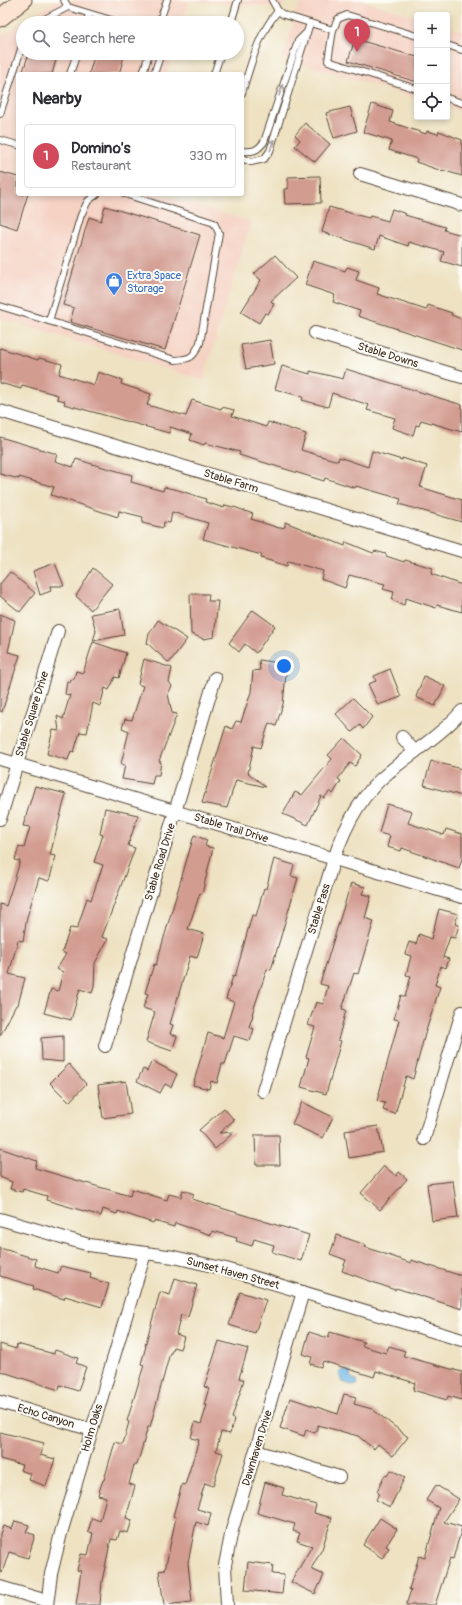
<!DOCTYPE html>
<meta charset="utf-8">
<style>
:root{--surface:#fff;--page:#f7f7f7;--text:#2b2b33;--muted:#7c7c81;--line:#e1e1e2;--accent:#d1495b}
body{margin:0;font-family:Pangolin,sans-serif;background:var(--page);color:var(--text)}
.controls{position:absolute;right:12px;top:12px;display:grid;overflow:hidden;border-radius:4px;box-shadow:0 2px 6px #0003}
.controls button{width:36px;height:36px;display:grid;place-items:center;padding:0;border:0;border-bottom:1px solid var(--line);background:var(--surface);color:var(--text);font:20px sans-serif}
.you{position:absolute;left:284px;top:666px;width:14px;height:14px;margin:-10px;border:3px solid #fff;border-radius:50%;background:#1a73e8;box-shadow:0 0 0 6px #1a73e833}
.badge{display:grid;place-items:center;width:26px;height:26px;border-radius:50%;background:var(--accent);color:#fff;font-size:13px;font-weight:700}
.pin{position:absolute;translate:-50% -33px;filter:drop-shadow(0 1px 2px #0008)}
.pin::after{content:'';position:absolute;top:21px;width:14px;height:12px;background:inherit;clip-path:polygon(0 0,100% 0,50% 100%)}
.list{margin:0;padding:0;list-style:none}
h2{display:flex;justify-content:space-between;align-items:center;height:52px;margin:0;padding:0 16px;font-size:17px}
h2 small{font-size:13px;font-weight:400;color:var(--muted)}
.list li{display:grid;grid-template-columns:26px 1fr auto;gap:12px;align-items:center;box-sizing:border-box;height:64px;margin:0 8px 8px;padding:0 8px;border:1px solid var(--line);border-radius:4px}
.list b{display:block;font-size:15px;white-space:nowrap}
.list p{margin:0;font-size:13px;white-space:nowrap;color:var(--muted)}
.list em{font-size:13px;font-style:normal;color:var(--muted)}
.icon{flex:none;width:22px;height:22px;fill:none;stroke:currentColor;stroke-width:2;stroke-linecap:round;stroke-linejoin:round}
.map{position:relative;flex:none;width:462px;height:1605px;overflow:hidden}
.search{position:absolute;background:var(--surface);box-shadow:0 2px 6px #0003;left:16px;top:16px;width:228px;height:44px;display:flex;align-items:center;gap:10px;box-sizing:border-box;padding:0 14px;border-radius:22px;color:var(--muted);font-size:15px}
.panel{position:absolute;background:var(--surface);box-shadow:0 2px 6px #0003;left:16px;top:72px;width:228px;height:124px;border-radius:4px}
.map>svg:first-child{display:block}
.built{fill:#f5d2c3}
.water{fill:#6eb9e7;stroke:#547282}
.building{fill:#d39c91}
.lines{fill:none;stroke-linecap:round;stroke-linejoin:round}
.lane-casing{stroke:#564637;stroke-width:8}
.street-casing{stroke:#564637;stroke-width:14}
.secondary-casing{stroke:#564637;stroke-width:19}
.lane{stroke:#fff;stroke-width:6}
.street{stroke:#fff;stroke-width:12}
.secondary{stroke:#fce5d0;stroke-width:17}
.oneway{stroke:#a79f9a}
.labels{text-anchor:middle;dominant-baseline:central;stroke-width:4;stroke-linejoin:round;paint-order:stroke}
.shop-label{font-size:11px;fill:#366cbe;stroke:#fdfcf7;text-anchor:start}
.street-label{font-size:11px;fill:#3b2a1e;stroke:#fdfcf7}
</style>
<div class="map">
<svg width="462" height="1605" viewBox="0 0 462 1605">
<rect width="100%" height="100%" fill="#fdfcf7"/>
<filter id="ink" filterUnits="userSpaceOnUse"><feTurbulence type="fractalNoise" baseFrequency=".025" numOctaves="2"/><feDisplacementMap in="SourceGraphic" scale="8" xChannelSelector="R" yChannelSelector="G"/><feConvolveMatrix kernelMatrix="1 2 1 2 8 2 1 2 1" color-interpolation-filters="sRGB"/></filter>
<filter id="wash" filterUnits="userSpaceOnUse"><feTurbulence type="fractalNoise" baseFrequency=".012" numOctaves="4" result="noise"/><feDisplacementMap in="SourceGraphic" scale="16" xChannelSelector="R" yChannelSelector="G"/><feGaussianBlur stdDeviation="0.9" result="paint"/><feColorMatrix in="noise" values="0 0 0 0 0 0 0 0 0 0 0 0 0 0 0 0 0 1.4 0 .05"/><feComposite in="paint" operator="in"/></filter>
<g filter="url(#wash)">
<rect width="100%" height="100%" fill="#eee2c2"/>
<g class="built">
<polygon points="56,0 285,0 283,7 189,1 182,23 23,23 23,53 173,53 166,74 18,74 18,194 159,194 251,222 203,380 0,318 0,37"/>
<polygon points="311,0 361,0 417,17 417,98 283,58 298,6"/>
<polygon points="447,27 462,31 462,112 447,107"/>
</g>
<polygon class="water" points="343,1370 351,1372 350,1377 357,1381 358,1384 355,1386 343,1382 339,1374"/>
<g id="blocks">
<g class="building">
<polygon points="355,39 417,57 417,82 348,61"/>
<polygon points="29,53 58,53 52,74 22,74"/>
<polygon points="95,53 125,53 119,74 89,74"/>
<polygon points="372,104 393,111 390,122 426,134 427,131 438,134 439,131 462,140 462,176 442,170 442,171 416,162 417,159 389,150 392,141 363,132"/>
<polygon points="350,107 357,131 334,138 326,113"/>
<polygon points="305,123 330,144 315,162 295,146 300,140 295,135"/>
<polygon points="0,172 18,177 18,194 28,194 17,229 0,223"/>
<polygon points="320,176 321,203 285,204 284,189 288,189 288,177"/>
<polygon points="105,206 200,235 165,350 70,322 74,308 63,305 89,217 101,221"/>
<polygon points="329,207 357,215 369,218 370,216 388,221 392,209 406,214 405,215 445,227 444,230 462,235 462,267 441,261 444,252 409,242 408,246 379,236 375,249 322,232"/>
<polygon points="275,255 296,278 271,301 274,304 268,314 265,313 259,323 241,312 261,280 254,274"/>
<polygon points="313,261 345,271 347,267 359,271 356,280 379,288 377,294 426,310 428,305 452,313 451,315 462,319 462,350 358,316 360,311 333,302 335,295 305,285"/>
<polygon points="270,340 274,364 246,369 241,345"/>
<polygon points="0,348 38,360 39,358 62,364 59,374 94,385 98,372 122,380 121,384 151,394 147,405 186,416 192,400 221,409 222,407 234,410 232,416 266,427 268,422 306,434 301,450 338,461 339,457 368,467 372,451 402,460 402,458 427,466 420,487 462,500 462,522 399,504 401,499 356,486 355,488 325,478 324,481 295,472 239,455 240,452 205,443 204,445 190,440 192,434 170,427 169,433 64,404 65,401 57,399 58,395 22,385 21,389 0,383"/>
<polygon points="282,366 310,374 310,371 343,379 346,369 462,405 462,432 421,420 419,426 416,425 413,435 392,428 395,418 367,410 369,405 332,393 328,407 302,400 303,397 275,389"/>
<polygon points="0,437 57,454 55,461 73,467 76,459 92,464 132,475 131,482 163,491 164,487 178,490 206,499 205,502 224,508 225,505 237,508 253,514 251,519 279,528 285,527 285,522 345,546 346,542 373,553 375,551 386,554 386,556 404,562 405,560 433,568 431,574 462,585 462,612 437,605 436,608 406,598 404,605 392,600 394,592 383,589 385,584 349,575 345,588 321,579 323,571 288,561 287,566 261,558 262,555 203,539 208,523 172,512 170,523 164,522 163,528 142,523 143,517 119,511 118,517 51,495 54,487 19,477 19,479 0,474"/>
<polygon points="55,563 64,586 50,586 51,591 40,595 33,571"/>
<polygon points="93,568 112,584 91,610 76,596"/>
<polygon points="10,572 35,593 20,612 0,596 0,584"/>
<polygon points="190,594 209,594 208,601 218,601 214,637 204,639 191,634"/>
<polygon points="120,609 124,635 93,641 96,631 91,614"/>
<polygon points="253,610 275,626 256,653 245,644 239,652 229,643"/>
<polygon points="0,614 15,620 8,652 20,655 2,712 0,711"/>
<polygon points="158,620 187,639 169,663 147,643 149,634"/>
<polygon points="93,642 126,653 119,678 115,677 109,690 105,688 100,706 93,703 87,733 80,732 74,752 71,751 68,760 47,754 53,730 59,731 57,716 63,719 70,695 65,694 67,681 70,683 71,679 74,679 76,671 83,673"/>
<polygon points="144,659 172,668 169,682 172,686 168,694 172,713 177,714 159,761 161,762 159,775 154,775 152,784 122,779 125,765 121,764 129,731 122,728 125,719 132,720 143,686 138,684"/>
<polygon points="259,660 287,664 283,704 276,726 269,723 261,748 254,746 248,773 266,787 236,780 227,808 202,803 226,726 232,729 236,721 241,722 251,692 253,671 260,670"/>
<polygon points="390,669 401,697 378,705 368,684 376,681 374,676"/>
<polygon points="424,676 445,686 435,706 416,697"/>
<polygon points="353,698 372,717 363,729 360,725 352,732 336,714"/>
<polygon points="344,738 362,755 355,766 350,763 338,779 341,781 333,794 330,791 324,798 321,796 308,825 283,814 295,792 302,795 332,759 328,755"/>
<polygon points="431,761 462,769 462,796 424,785"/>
<polygon points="35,786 66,794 50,855 56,856 49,881 39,878 27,917 23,941 18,940 9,974 25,978 18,1005 16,1005 0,1036 0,904 6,906 15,878 20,861 15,860 19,846 24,848 30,827 23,826"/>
<polygon points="387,804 412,811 408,823 444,835 446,829 462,834 462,859 459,868 402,848 401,851 387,847 390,836 379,833"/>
<polygon points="105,808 138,815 128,846 135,848 102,937 108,939 95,963 94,986 92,993 80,989 71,1020 44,1013 51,989 58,991 63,972 57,969 66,954 62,952 70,928 77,929 87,898 91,900 103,865 94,862 103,835 100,834"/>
<polygon points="194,835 207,840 205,846 213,848 202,894 200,893 188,929 204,934 197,958 190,956 170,1024 173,1025 170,1034 177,1036 172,1051 146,1042 155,1012 143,1008 148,994 145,993 154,964 156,965"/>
<polygon points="274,859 294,865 291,876 298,878 271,970 267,969 252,1014 253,1015 249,1027 254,1029 250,1041 234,1036 225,1064 222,1064 217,1083 211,1081 209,1089 193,1085 208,1033 223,1038 234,1002 226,999 233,976 235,977 252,915 256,916 264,888 266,889"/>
<polygon points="351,883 365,887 362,894 371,896 365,918 374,921 358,974 354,973 342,1009 346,1010 338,1040 341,1041 326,1094 301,1087 309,1058 306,1057 315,1027 308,1025 316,1002 323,1004 328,986 320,984"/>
<polygon points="439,909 458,914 455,924 459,925 455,938 450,937 443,957 449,959 446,968 441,966 435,985 440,987 425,1034 413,1079 406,1076 395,1114 383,1110 385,1103 377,1101 399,1020 394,1019 401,995 405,997 411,976 406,975 411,956 405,954 409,942 416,944 419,934 431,939"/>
<polygon points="63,1036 63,1062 42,1060 41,1038"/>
<polygon points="152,1061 177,1074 171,1087 165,1084 160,1093 137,1081 143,1069 147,1071"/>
<polygon points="69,1064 86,1084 69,1102 50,1083"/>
<polygon points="126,1081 131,1114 103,1118 98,1085"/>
<polygon points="302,1102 333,1117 323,1138 292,1124"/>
<polygon points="224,1108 234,1120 219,1133 234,1132 215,1149 199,1130"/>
<polygon points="378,1126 383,1152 349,1158 345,1131"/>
<polygon points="255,1135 279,1135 280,1165 256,1165"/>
<polygon points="0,1148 37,1161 35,1168 130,1196 132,1189 167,1200 169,1194 181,1197 183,1190 194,1194 192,1199 309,1235 301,1261 272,1252 274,1245 254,1239 252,1246 236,1241 237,1238 212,1231 211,1235 175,1223 174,1227 154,1221 153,1223 118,1211 117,1214 103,1209 101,1216 46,1200 47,1196 23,1189 22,1192 10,1189 12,1182 0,1177"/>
<polygon points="384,1166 396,1176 399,1172 407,1179 380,1210 361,1193"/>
<polygon points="453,1181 458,1218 432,1221 427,1184"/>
<polygon points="337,1235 366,1245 365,1247 411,1263 411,1260 462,1276 462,1309 396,1288 395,1290 342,1271 346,1260 330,1254"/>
<polygon points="0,1248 36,1259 35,1266 58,1273 61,1266 91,1273 90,1278 109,1284 102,1307 65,1296 64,1299 33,1289 34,1286 0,1276"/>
<polygon points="175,1278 197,1285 188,1317 181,1315 176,1334 184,1337 180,1349 173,1347 171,1353 170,1353 150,1427 148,1427 137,1465 134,1465 129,1484 135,1486 126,1518 132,1520 128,1533 120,1531 117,1540 111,1539 102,1581 100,1605 76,1605 81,1571 77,1570 81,1554 88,1555 93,1533 88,1532 92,1518 100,1521 106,1497 98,1495 103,1480 104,1480 115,1442 123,1444 129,1422 127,1421 144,1365 141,1364 146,1346 145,1346 160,1292 170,1295"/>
<polygon points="240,1292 266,1300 255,1333 229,1325"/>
<polygon points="309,1332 328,1338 330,1332 364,1342 362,1346 386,1353 389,1346 405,1351 403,1356 462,1372 462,1400 448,1396 447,1400 413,1390 415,1383 376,1371 374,1377 323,1361 321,1367 310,1364 312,1357 303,1354"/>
<polygon points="219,1341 248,1349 239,1378 244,1380 232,1418 234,1419 230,1434 221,1432 216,1451 223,1453 213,1486 205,1483 197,1509 211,1513 208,1526 196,1522 188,1563 192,1602 164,1605 159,1571 165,1570 176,1517 173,1516 182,1484 185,1485 199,1440 191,1438 195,1422 201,1424 207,1405 204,1405 209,1388 204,1387"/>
<polygon points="0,1344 16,1349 17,1344 54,1354 55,1350 78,1358 76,1363 86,1367 78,1391 60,1385 59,1390 0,1371"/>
<polygon points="344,1394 356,1397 354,1404 372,1409 408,1437 393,1456 378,1444 374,1449 358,1436 318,1425 315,1433 306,1430 304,1436 280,1428 290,1398 338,1414"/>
<polygon points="0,1432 44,1443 40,1455 55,1459 46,1486 29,1480 31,1474 20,1470 22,1465 0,1459"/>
<polygon points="391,1470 405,1477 390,1507 376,1500 379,1493 377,1491 385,1475 387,1476"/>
<polygon points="265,1482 284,1488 282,1495 316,1505 314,1513 332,1518 322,1549 311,1569 324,1575 315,1594 291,1582 312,1546 297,1541 300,1533 293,1531 295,1524 257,1513"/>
<polygon points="436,1485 459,1499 444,1522 462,1527 453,1559 450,1558 435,1605 406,1605 411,1590 409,1589 419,1556 425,1558 439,1508 426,1500"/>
<polygon points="380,1518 397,1529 386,1546 389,1548 382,1558 363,1545"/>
<polygon points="15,1521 29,1525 26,1532 35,1535 28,1558 9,1552 2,1573 0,1572 0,1534 3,1526 12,1529"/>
<polygon points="248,1562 273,1565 272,1574 284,1575 282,1594 245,1590"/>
</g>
</g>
</g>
<g filter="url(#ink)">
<use href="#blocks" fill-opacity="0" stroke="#564637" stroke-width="1"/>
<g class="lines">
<g class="lane-casing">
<g id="lane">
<polyline points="64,0 68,7 121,23"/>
<polyline points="272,0 278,11 284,15 333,30 338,19 347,15 417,36"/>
<polyline points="160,20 169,23"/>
<polyline points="37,23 68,7"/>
<polyline points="86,23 89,14"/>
<polyline points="159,23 167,0"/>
<polyline points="231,23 238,0"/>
<polyline points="333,30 328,61 417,89"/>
<polyline points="447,45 462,50"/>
<polyline points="70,74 77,53"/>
<polyline points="143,74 149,53"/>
<polyline points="154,74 161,53"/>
<polyline points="214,74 221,53"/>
<path d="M242 93C251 64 258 34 278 11"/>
<polyline points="447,98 462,103"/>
<polyline points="0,114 23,43"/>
<polyline points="0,140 18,145"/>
<path d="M242 151C253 152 257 151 264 142L298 41 306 33"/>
<polyline points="242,158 251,162 264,159 270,151 310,23"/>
<path d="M0 306 175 360C191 359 193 358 200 343L219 233 214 223 125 194"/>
<polyline points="49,321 81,215 88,201 97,194"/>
</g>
</g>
<g class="street-casing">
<g id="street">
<polyline points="360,174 462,205"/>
<polyline points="315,333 462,377"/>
<polyline points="0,411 462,551"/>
<polyline points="402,737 415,752"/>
<polyline points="0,759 462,897"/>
<polyline points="0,819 58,631"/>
<polyline points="105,1046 215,678"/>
<path d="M263 1091 334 859C345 826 361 794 389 772 413 752 441 735 462 711"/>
<polyline points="424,1139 462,1012"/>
<polyline points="0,1219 89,1245 174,1257 226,1269 462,1340"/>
<polyline points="0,1402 92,1430"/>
<polyline points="256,1451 339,1477"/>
<polyline points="0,1587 47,1601"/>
<polyline points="47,1605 51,1574 61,1533 145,1253"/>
<polyline points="227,1605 225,1565 232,1530 303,1292"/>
</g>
</g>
<g class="secondary-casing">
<polyline id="secondary" points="0,18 23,0"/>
</g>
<use href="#lane" class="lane"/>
<use href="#street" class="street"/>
<use href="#secondary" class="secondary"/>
</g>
<defs><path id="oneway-shaft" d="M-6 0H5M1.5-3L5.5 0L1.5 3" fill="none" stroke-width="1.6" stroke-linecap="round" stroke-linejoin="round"/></defs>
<g class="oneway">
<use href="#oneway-shaft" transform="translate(281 90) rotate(-71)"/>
<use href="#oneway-shaft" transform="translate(272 145) rotate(-72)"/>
</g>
</g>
<defs>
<g id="shop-pin" transform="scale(0.9)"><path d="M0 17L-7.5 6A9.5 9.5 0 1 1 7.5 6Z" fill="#3f7fe0" stroke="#fdfcf7"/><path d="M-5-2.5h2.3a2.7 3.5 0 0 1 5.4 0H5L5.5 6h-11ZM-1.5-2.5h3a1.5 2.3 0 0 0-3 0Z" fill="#fff"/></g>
</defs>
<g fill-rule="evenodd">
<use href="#shop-pin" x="114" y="281"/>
</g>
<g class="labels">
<g class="shop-label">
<text x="127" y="275">Extra Space<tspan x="127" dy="13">Storage</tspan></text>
</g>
<g class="street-label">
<text transform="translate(388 355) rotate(17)">Stable Downs</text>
<text transform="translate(231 481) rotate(17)">Stable Farm</text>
<text transform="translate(32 714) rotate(-73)">Stable Square Drive</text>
<text transform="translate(231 828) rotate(17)">Stable Trail Drive</text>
<text transform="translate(160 862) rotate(-73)">Stable Road Drive</text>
<text transform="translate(319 909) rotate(-73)">Stable Pass</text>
<text transform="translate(233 1273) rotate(15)">Sunset Haven Street</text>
<text transform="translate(46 1416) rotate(17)">Echo Canyon</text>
<text transform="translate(92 1428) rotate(-73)">Holm Oaks</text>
<text transform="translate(257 1448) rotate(-73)">Dawnhaven Drive</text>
</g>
</g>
</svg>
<div class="controls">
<button>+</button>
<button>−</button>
<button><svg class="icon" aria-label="locate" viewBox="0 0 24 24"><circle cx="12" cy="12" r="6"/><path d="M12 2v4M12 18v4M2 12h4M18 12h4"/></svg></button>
</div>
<div class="you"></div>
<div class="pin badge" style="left:357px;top:52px">1</div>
<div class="search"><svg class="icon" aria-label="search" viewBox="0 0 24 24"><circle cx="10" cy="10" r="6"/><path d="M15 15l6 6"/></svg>Search here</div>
<section class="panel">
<h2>Nearby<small></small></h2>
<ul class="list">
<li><span class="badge">1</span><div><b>Domino's</b><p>Restaurant</p></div><em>330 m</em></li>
</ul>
</section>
</div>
